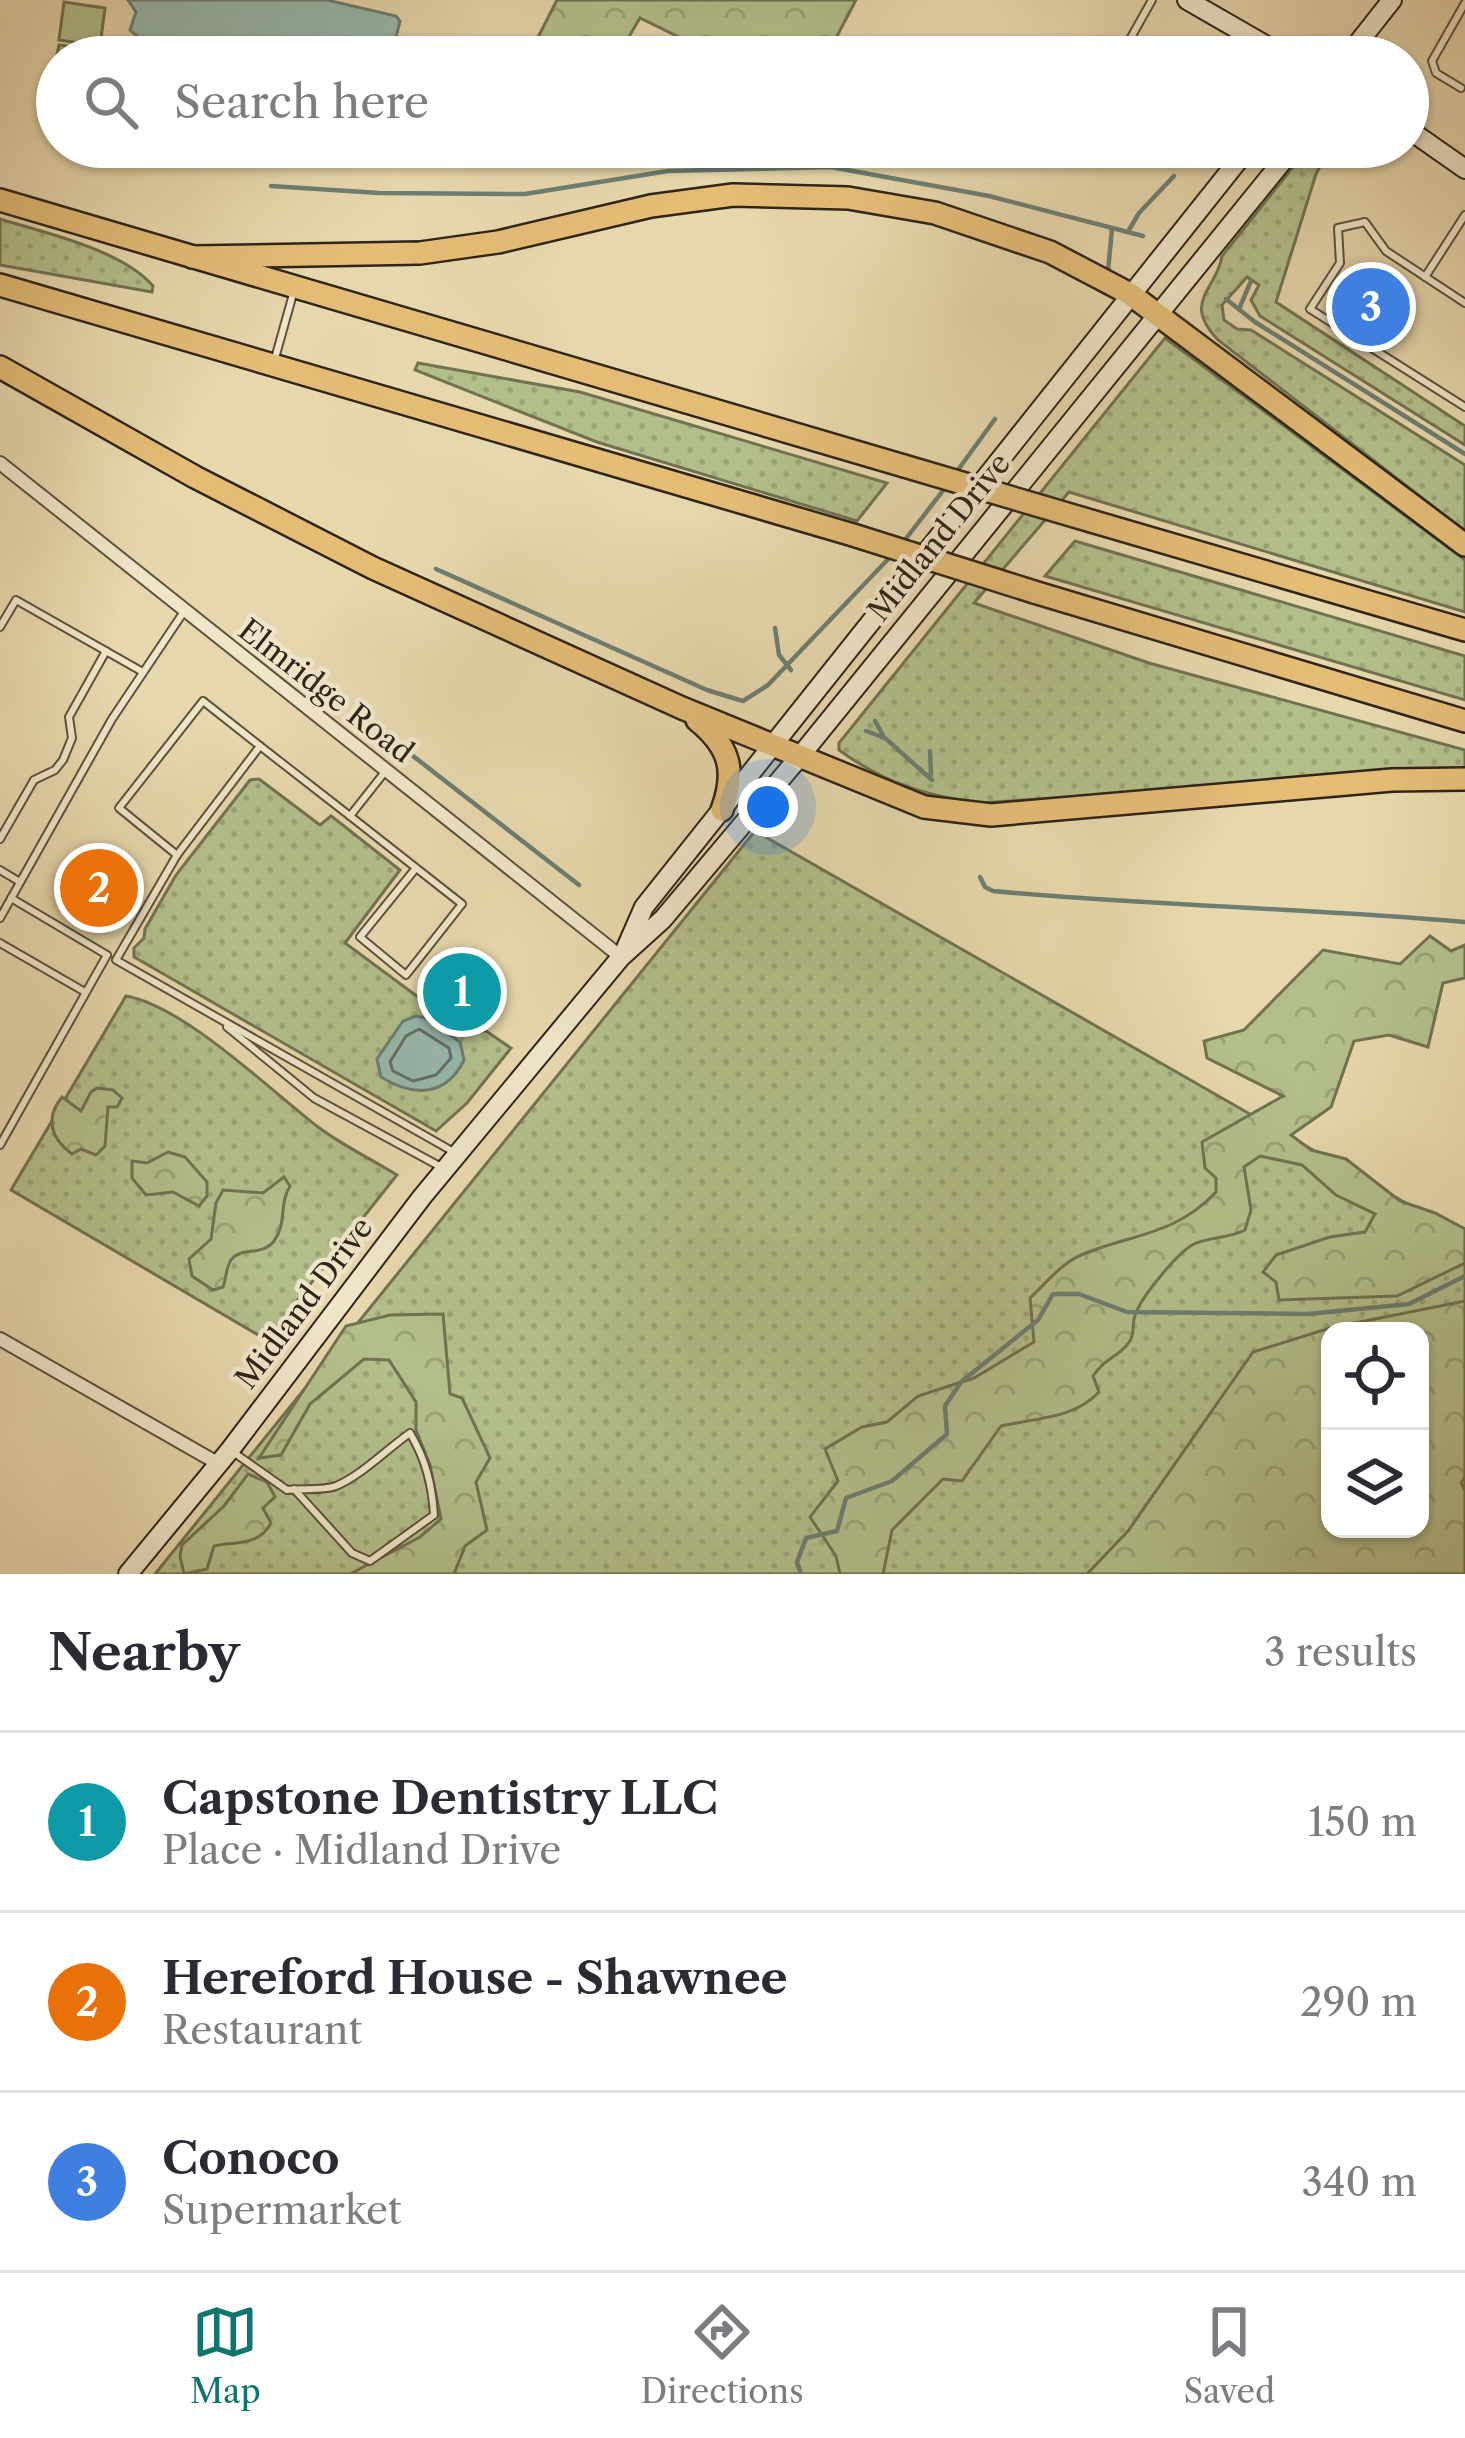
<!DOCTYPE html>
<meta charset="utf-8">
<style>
:root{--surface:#fff;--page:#f2f2f3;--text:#2b2b33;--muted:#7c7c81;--line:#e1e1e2;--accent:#0f766e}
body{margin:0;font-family:"Libre Caslon Text",serif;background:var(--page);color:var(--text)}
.controls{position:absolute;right:36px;bottom:36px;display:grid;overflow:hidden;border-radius:24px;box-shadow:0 3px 9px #0004}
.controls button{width:108px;height:108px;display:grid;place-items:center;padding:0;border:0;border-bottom:3px solid var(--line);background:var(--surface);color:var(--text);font:60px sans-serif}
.you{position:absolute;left:768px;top:807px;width:42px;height:42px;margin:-30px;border:9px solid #fff;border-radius:50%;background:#1a73e8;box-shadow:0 0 0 18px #1a73e833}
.badge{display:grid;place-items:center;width:78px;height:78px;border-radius:50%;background:var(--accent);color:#fff;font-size:39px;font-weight:700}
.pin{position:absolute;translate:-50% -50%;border:6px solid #fff;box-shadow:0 3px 12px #0006}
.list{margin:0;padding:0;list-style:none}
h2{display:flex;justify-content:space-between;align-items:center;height:156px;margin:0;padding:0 48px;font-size:51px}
h2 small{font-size:39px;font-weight:400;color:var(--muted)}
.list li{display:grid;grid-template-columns:78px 1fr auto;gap:36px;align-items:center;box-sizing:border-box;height:180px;padding:0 48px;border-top:3px solid var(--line)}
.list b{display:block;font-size:45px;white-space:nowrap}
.list p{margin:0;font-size:39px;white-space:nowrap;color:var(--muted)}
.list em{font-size:39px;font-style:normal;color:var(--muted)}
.icon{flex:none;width:66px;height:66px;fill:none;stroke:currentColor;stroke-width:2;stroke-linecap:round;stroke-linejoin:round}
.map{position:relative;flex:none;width:1465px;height:1574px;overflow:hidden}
.search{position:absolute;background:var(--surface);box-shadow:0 3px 9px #0004;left:36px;right:36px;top:36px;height:132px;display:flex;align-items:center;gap:30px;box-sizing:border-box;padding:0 42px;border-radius:66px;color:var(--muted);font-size:45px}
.sheet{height:696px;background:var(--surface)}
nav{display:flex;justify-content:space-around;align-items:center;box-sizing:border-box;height:168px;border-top:3px solid var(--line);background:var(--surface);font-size:33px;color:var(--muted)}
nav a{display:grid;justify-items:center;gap:6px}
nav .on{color:var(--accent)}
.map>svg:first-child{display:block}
.grass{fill:url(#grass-dots);stroke:#717252;stroke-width:3;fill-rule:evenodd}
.forest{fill:url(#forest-crowns);stroke:#717252;stroke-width:3;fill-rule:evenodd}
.pitch{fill:#b3bf8b;stroke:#717252;stroke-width:3}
.water{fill:#97b9ad;stroke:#6d7e71;stroke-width:3}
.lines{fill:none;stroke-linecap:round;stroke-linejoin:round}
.shore{stroke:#636f62;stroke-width:3}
.stream{stroke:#6d7e71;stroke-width:4.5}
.service-casing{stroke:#5d523d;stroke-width:10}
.minor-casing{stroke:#5d523d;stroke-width:16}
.secondary-casing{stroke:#2f2518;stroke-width:22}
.motorway-casing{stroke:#2f2518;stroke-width:26}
.service{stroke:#efe5c9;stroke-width:6}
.minor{stroke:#efe5c9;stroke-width:12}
.secondary{stroke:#efe5c9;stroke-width:18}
.motorway{stroke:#e4bc76;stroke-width:21}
.motorway-bridge-casing{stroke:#2f2518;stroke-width:26;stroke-linecap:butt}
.motorway-bridge{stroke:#e4bc76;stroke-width:21}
.labels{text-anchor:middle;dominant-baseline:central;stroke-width:9;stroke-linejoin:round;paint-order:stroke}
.street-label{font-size:30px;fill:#2f2518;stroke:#efe5c9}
</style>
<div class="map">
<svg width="1465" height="1574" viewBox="0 0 1465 1574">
<defs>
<pattern id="grass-dots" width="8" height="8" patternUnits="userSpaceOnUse" patternTransform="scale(3)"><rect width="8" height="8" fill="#b3bf8b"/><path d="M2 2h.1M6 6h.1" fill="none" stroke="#9aa477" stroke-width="1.8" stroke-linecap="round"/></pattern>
<pattern id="forest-crowns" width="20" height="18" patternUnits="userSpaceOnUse" patternTransform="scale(3)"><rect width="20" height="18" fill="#b3bf8b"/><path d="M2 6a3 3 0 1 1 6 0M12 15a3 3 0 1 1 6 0" fill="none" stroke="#9aa477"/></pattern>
</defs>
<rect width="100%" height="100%" fill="#e7d7ac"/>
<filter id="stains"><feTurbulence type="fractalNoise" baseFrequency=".00167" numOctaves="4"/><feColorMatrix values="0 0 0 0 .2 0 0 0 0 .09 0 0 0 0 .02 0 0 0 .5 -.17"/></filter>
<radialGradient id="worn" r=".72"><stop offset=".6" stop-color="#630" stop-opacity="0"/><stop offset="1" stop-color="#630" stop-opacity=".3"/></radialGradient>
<g class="grass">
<path d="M1309 147H1330L1316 174 1276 302 1465 426V445L1260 316 1251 300 1259 285 1247 277 1222 305 1224 320 1237 329 1251 330 1465 465V531L1218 340C1181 301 1217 290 1222 256Z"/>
<path d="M0 219C46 233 122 250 153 286L152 292 0 265Z"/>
<path d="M1165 338 1465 560V612L1069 492 974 603 1149 663 1465 750V771L980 803C927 797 883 782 839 750V743Z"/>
<polygon points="418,363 580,392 887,483 857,521 597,442 415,370"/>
<polygon points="1075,541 1465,656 1465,700 1045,576"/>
<polygon points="259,779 320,825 331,816 335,819 400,870 345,943 464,1031 486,1031 511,1048 467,1103 436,1131 134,957 134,948 144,938 145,929 176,875 250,780"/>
<path d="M755 831 1465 1237V1574H155ZM1330 1331H1420V1529H1330Z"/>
<path d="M126 996C184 1006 270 1090 318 1127 342 1145 371 1159 397 1175L269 1336H260L11 1190Z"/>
</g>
<g class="forest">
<polygon points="557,0 856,0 826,57 694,57 701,48 640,18 617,57 534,57 532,49"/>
<path d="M1430 936 1451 951 1465 945V978L1443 983 1428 1047 1389 1035 1354 1041 1331 1107 1291 1135 1311 1150 1346 1159 1400 1201 1435 1213 1465 1229V1263L1397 1296 1279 1300 1276 1282 1263 1272 1276 1255 1330 1237 1365 1232 1375 1214 1336 1195 1302 1165 1260 1156 1244 1167 1251 1210 1245 1230C1228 1239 1205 1237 1192 1245 1176 1255 1137 1301 1134 1319 1132 1330 1135 1336 1127 1345 1115 1359 1106 1357 1093 1376L1099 1392C1074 1419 1036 1418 1001 1426L962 1481 943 1479 892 1530 883 1574H840L836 1556 810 1517 838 1481 825 1449 862 1427 887 1422 918 1396 974 1378 1034 1342 1030 1298C1045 1284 1062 1263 1081 1255 1130 1234 1175 1236 1216 1192V1178L1205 1168 1202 1142 1283 1096 1207 1058 1204 1041 1244 1030 1323 950 1400 964Z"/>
<path d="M97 1088 113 1090 122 1098 117 1107H108L105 1146 96 1155 81 1149 72 1154C50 1138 45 1118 62 1097L81 1111 91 1092Z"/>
<polygon points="168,1152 185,1157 207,1182 207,1196 199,1206 173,1192 146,1195 132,1178 132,1161 147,1163"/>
<path d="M284 1177 290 1186C279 1203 287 1224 274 1241 262 1257 241 1246 231 1260 226 1267 226 1279 223 1287L213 1290 192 1276 189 1259 211 1239 216 1203 223 1190 263 1193Z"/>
<path d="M1465 1301V1477L1461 1483 1465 1490V1574H1087L1128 1531 1253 1352 1330 1328ZM1330 1331H1420V1529H1330Z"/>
<polygon points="443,1314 450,1394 462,1398 490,1458 476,1482 487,1530 465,1546 454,1574 350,1574 420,1537 441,1519 430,1465 416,1430 416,1402 389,1360 364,1359 310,1404 281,1455 259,1458 346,1326 390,1315"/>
<path d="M248 1474 267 1482 275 1497 263 1508 271 1523C259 1546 237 1541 214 1546L207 1569 184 1574 180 1556 182 1545 224 1506Z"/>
</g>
<g class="pitch">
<polygon points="64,2 105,8 100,46 59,40"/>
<polygon points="59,45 143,56 143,57 57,57 57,86 51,85"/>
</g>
<g class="water">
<polygon points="128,0 327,0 396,16 400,21 394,45 384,57 161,57 130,30 136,12"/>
<path d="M416 1016 426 1018 460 1042 464 1060C446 1097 413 1097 381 1077L377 1059 403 1021Z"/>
</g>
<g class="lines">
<polygon class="shore" points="419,1029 449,1048 451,1058 436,1075 413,1081 393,1071 390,1062 406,1036"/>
<g class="stream">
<polyline points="271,186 379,193 525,194 668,171 831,167 989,196 1143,236"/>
<polyline points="1129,230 1139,213 1174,176"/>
<polyline points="1108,271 1112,229"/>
<polyline points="1226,299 1255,322 1465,454"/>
<polyline points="1239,309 1251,281"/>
<polyline points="955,474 995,419"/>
<polyline points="901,545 945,488"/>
<polyline points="436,569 707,690 743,701 768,685 893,554"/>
<polyline points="775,628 779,655 791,670"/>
<polyline points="368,721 579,885"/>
<polyline points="875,721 884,737"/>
<polyline points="866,731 885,738 932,780"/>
<polyline points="930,751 931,775"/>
<path d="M980 877 985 887 993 891C1150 906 1308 908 1465 922"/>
<polyline points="801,1574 797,1562 806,1538 837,1531 846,1498 892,1481 947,1434 945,1406 961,1382 1038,1320 1053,1294 1079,1294 1127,1312 1308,1314 1409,1304 1465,1276"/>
</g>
<g class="service-casing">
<g id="service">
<polyline points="1120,57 1152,0"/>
<polyline points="1461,88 1436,73 1432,61 1465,3"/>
<polyline points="1425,277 1465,215"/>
<polyline points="1465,303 1386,251 1365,222 1338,228 1340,263 1310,309 1465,407"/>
<polyline points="274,362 293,294"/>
<polyline points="0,627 16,600 141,671"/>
<polyline points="384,773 350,816 260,746 177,855 116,960 452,1151"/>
<polyline points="350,816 462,904 406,975 360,937 416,868"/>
<polyline points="0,839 34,780 55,770 63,760 72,738 69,717 106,651"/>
<polyline points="177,855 119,808 203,701 260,746"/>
<polyline points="0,870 20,882"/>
<polyline points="11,898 107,955"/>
<polyline points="0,918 112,719 183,613"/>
<polyline points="0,943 85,992"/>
<polyline points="227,1027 314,1098 441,1167"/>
<polyline points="0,1145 107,955"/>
<path d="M233 1452 287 1490C301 1488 323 1491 336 1486 362 1475 387 1449 410 1433 426 1460 432 1485 434 1515L370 1561 352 1553 294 1489"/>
</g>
</g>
<g class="minor-casing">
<g id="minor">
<polyline points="0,463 621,957"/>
<polyline points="0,1339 219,1464"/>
</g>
</g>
<g class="secondary-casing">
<g id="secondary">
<polyline points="1187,0 1286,57"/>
<polyline points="1347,57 1392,0"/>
<polyline points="1408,129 1465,169"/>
<polyline points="626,948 644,907 1249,147"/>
<polyline points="128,1574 230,1450 422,1197 621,957 663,919 801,755 1294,147"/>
</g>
</g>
<g class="motorway-casing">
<g id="motorway">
<polyline points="0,200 904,466"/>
<polyline points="192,257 420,253 498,242 651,206 733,195 848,198 935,213 1050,252 1130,294 1465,545"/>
<polyline points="0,285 853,535"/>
<polyline points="0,367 195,477 373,568 682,708 924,807 991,815 1392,780 1465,779"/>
<polyline points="1091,521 1465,630"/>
<polyline points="1034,592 1465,721"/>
<path d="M697 720C729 746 737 770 722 810"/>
</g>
</g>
<use href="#service" class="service"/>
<use href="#minor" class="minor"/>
<use href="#secondary" class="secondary"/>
<use href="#motorway" class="motorway"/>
<g class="motorway-bridge-casing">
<g id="motorway-bridge">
<polyline points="904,466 1091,521"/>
<polyline points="853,535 1034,592"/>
</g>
</g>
<use href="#motorway-bridge" class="motorway-bridge"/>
</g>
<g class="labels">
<g class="street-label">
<text transform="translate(939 537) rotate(-51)">Midland Drive</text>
<text transform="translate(326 691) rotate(38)">Elmridge Road</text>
<text transform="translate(304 1303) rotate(-53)">Midland Drive</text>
</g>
</g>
<rect width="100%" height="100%" filter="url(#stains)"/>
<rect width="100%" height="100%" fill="url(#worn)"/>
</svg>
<div class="controls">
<button><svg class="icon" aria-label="locate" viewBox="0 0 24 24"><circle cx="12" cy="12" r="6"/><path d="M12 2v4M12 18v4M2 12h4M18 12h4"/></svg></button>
<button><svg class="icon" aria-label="layers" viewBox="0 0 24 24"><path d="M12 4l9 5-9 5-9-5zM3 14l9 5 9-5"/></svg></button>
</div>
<div class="you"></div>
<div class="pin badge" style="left:462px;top:992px;background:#0f9aa8">1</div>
<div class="pin badge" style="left:99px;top:888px;background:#e8710a">2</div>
<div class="pin badge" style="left:1371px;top:307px;background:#3f7fe0">3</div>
<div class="search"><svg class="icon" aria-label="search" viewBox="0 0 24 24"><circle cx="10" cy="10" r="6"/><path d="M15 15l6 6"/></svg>Search here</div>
</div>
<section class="sheet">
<h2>Nearby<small>3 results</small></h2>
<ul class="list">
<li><span class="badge" style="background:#0f9aa8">1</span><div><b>Capstone Dentistry LLC</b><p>Place · Midland Drive</p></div><em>150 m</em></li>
<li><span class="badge" style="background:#e8710a">2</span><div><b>Hereford House - Shawnee</b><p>Restaurant</p></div><em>290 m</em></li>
<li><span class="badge" style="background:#3f7fe0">3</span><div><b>Conoco</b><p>Supermarket</p></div><em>340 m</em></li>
</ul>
</section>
<nav>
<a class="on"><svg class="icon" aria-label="map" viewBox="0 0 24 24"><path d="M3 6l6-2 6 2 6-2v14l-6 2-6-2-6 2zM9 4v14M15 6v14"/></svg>Map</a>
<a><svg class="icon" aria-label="directions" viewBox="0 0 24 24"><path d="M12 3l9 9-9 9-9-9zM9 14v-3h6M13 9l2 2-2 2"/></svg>Directions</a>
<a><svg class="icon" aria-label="saved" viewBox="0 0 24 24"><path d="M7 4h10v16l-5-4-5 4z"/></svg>Saved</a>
</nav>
